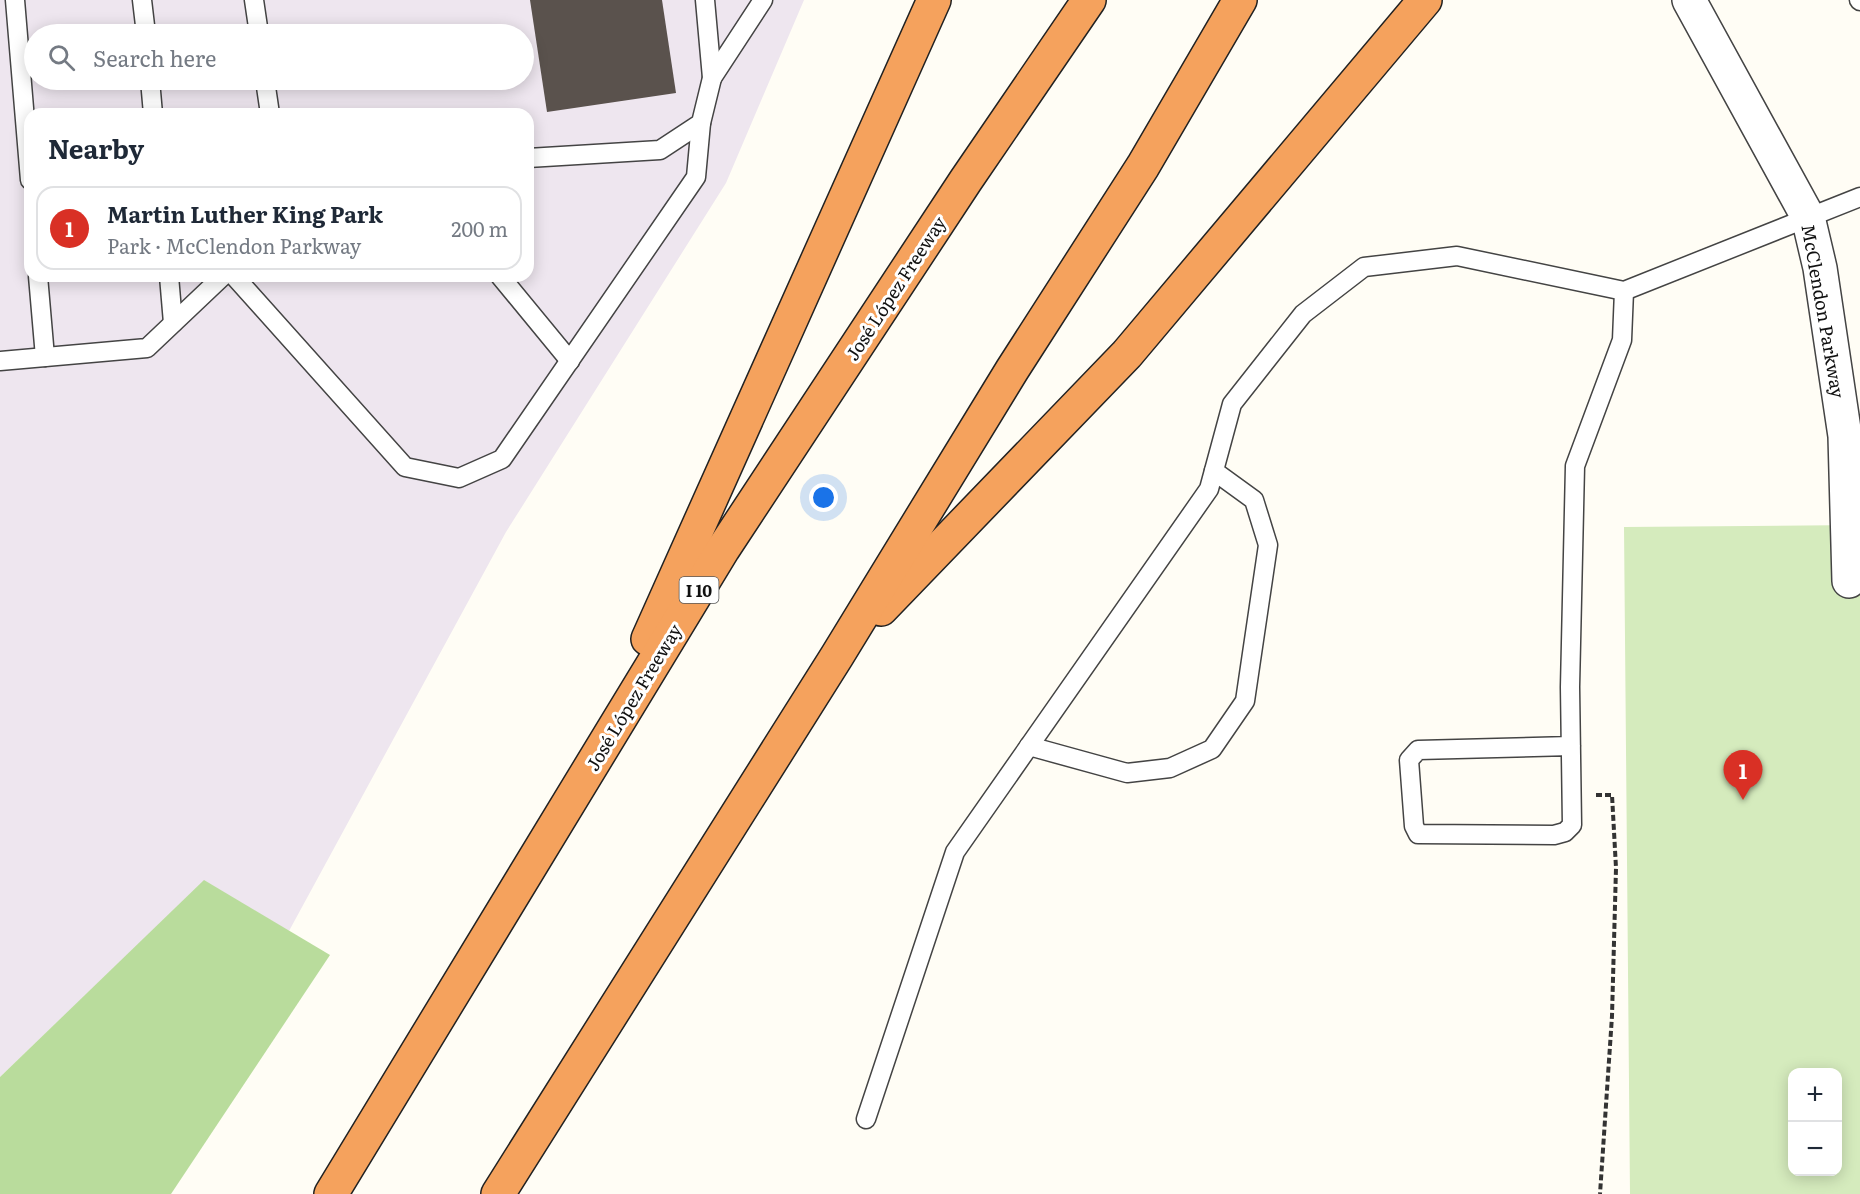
<!DOCTYPE html>
<meta charset="utf-8">
<style>
:root{--surface:#fff;--page:#f2f2f3;--text:#1f2937;--muted:#747a83;--line:#e0e1e3;--accent:#d93025}
body{margin:0;font-family:Literata,serif;background:var(--page);color:var(--text)}
.controls{position:absolute;right:18px;bottom:18px;display:grid;overflow:hidden;border-radius:12px;box-shadow:0 3px 15px #0003}
.controls button{width:54px;height:54px;display:grid;place-items:center;padding:0;border:0;border-bottom:2px solid var(--line);background:var(--surface);color:var(--text);font:30px sans-serif}
.you{position:absolute;left:824px;top:498px;width:21px;height:21px;margin:-15px;border:4px solid #fff;border-radius:50%;background:#1a73e8;box-shadow:0 0 0 9px #1a73e833}
.badge{display:grid;place-items:center;width:39px;height:39px;border-radius:50%;background:var(--accent);color:#fff;font-size:20px;font-weight:700}
.pin{position:absolute;translate:-50% -50px;filter:drop-shadow(0 2px 3px #0008)}
.pin::after{content:'';position:absolute;top:32px;width:21px;height:18px;background:inherit;clip-path:polygon(0 0,100% 0,50% 100%)}
.list{margin:0;padding:0;list-style:none}
h2{display:flex;justify-content:space-between;align-items:center;height:78px;margin:0;padding:0 24px;font-size:26px}
h2 small{font-size:20px;font-weight:400;color:var(--muted)}
.list li{display:grid;grid-template-columns:39px 1fr auto;gap:18px;align-items:center;box-sizing:border-box;height:84px;margin:0 12px 12px;padding:0 12px;border:2px solid var(--line);border-radius:18px}
.list b{display:block;font-size:22px;white-space:nowrap}
.list p{margin:0;font-size:20px;white-space:nowrap;color:var(--muted)}
.list em{font-size:20px;font-style:normal;color:var(--muted)}
.icon{flex:none;width:33px;height:33px;fill:none;stroke:currentColor;stroke-width:2;stroke-linecap:round;stroke-linejoin:round}
.map{position:relative;flex:none;width:1860px;height:1194px;overflow:hidden}
.search{position:absolute;background:var(--surface);box-shadow:0 3px 15px #0003;left:24px;top:24px;width:510px;height:66px;display:flex;align-items:center;gap:15px;box-sizing:border-box;padding:0 21px;border-radius:33px;color:var(--muted);font-size:22px}
.panel{position:absolute;background:var(--surface);box-shadow:0 3px 15px #0003;left:24px;top:108px;width:510px;height:174px;border-radius:18px}
.map>svg:first-child{display:block}
.industrial{fill:#eee6ef;fill-rule:evenodd}
.green{fill:#d5ebbd;fill-rule:evenodd}
.forest{fill:#b9dc9c}
.building{fill:#5a524d}
.lines{fill:none;stroke-linecap:round;stroke-linejoin:round}
.lane-casing{stroke:#444;stroke-width:21}
.street-casing{stroke:#444;stroke-width:36}
.highway-casing{stroke:#222;stroke-width:36}
.path{stroke:#333;stroke-width:4;stroke-dasharray:6 3;stroke-linecap:butt}
.lane{stroke:#fff;stroke-width:18}
.street{stroke:#fff;stroke-width:33}
.highway{stroke:#f5a25d;stroke-width:33}
.labels{text-anchor:middle;dominant-baseline:central;stroke-width:6;stroke-linejoin:round;paint-order:stroke}
.shield{fill:#fff;stroke:#585858;stroke-width:1.5}
.shield-label{font-size:16px;font-weight:bold;fill:#111}
.street-label{font-size:18px;fill:#111;stroke:#fff}
</style>
<div class="map">
<svg width="1860" height="1194" viewBox="0 0 1860 1194">
<rect width="100%" height="100%" fill="#fffdf5"/>
<path class="industrial" d="M0 0H804L726 183 506 532 289 931 204 881 0 1077ZM34 34H524V80H34ZM30 114H528V276H30Z"/>
<path class="green" d="M1860 525V1194H1630L1624 527ZM1792 1072H1838V1172H1792Z"/>
<polygon class="forest" points="204,880 330,955 171,1194 0,1194 0,1077"/>
<polygon class="building" points="530,0 662,0 676,93 547,112"/>
<g class="lines">
<g class="lane-casing">
<g id="lane">
<polyline points="15,0 30,180"/>
<polyline points="142,0 146,34"/>
<polyline points="254,0 259,34"/>
<polyline points="1859,0 1860,1"/>
<polyline points="712,78 763,0"/>
<polyline points="150,80 153,114"/>
<polyline points="265,80 270,114"/>
<polyline points="528,158 660,150 701,123 712,78 705,0"/>
<polyline points="38,276 45,357"/>
<polyline points="169,276 173,323"/>
<polyline points="234,276 405,467 459,478 502,459 696,177 701,123"/>
<polyline points="500,276 570,361"/>
<polyline points="0,361 147,348 223,276"/>
<polyline points="1029,746 1127,773 1170,768 1212,749 1245,701 1268,545 1254,500 1214,471"/>
<polyline points="1571,746 1418,750 1409,760 1414,826 1418,834 1554,835 1565,832 1572,825 1570,687 1575,466 1622,340 1624,291"/>
<polyline points="866,1119 955,852 1209,489 1232,404 1303,314 1364,267 1457,256 1624,291 1860,197"/>
</g>
</g>
<g class="street-casing">
<polyline id="street" points="1689,0 1808,217 1820,268 1845,436 1849,581"/>
</g>
<g class="highway-casing">
<g id="highway">
<polyline points="881,609 1127,354 1425,0"/>
<polyline points="648,639 934,0"/>
<polyline points="331,1194 723,549 966,180 1089,0"/>
<polyline points="498,1194 837,656 1012,370 1143,166 1240,0"/>
</g>
</g>
<polyline class="path" points="1596,795 1612,795 1616,868 1612,1016 1600,1194"/>
<use href="#lane" class="lane"/>
<use href="#street" class="street"/>
<use href="#highway" class="highway"/>
</g>
<g class="labels">
<rect class="shield" x="679.5" y="577" width="39" height="26" rx="4.5"/>
<g class="shield-label">
<text x="699" y="590">I 10</text>
</g>
<g class="street-label">
<text transform="translate(895 288) rotate(-57)">José López Freeway</text>
<text transform="translate(1824 311) rotate(80)">McClendon Parkway</text>
<text transform="translate(633 697) rotate(-59)">José López Freeway</text>
</g>
</g>
</svg>
<div class="controls">
<button>+</button>
<button>−</button>
</div>
<div class="you"></div>
<div class="pin badge" style="left:1743px;top:800px">1</div>
<div class="search"><svg class="icon" aria-label="search" viewBox="0 0 24 24"><circle cx="10" cy="10" r="6"/><path d="M15 15l6 6"/></svg>Search here</div>
<section class="panel">
<h2>Nearby<small></small></h2>
<ul class="list">
<li><span class="badge">1</span><div><b>Martin Luther King Park</b><p>Park · McClendon Parkway</p></div><em>200 m</em></li>
</ul>
</section>
</div>
